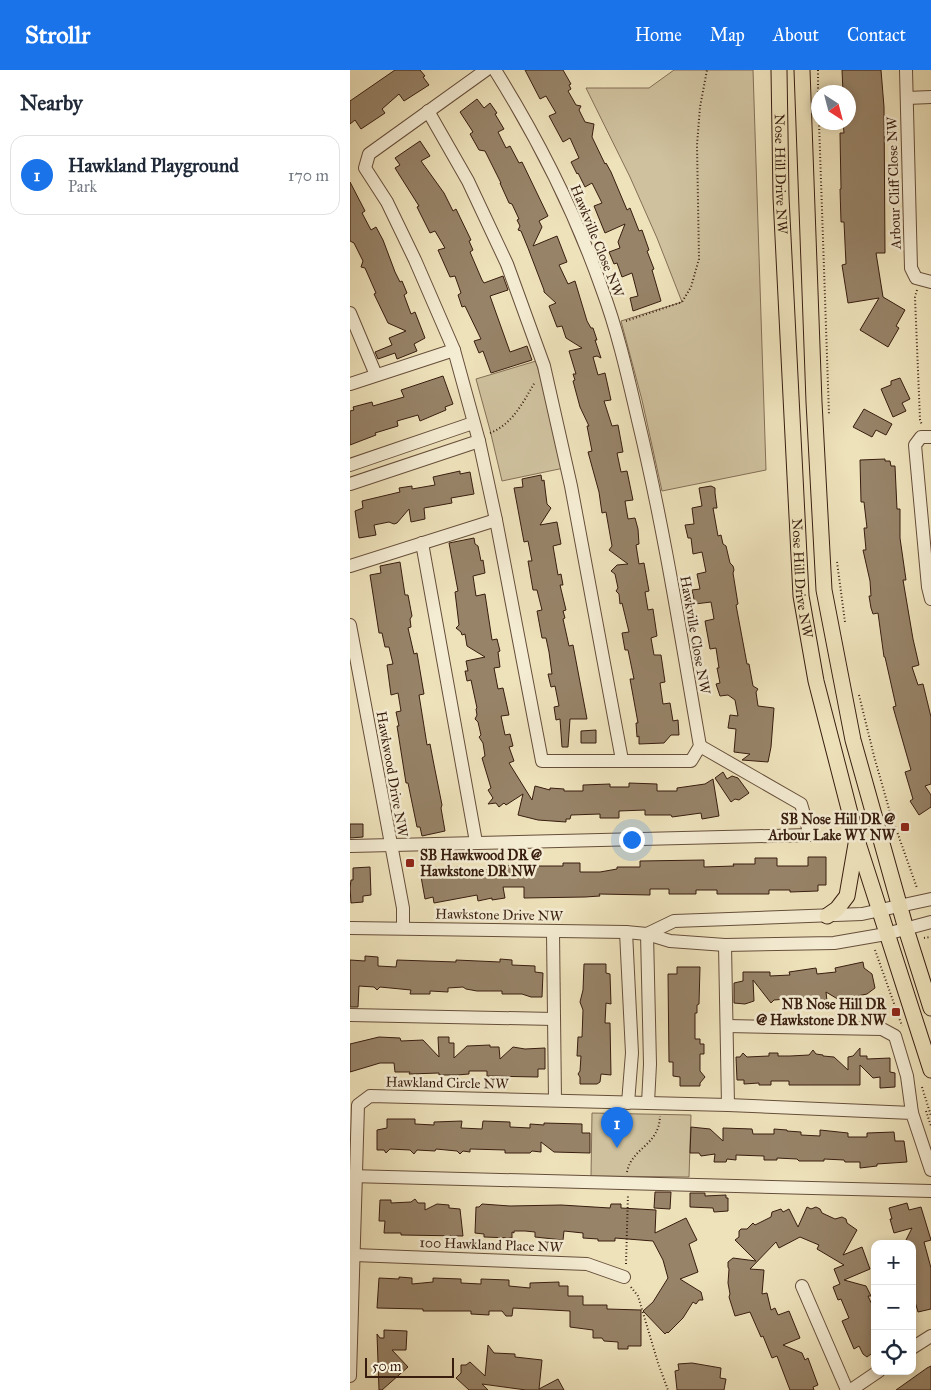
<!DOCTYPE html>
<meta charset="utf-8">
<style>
:root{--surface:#fff;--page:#f2f2f3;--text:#1f2937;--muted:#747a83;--line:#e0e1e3;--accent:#1a73e8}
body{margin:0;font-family:"IM FELL Great Primer",serif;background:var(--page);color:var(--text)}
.controls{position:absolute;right:15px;bottom:15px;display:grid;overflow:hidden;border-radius:10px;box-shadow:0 2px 8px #0003}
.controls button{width:45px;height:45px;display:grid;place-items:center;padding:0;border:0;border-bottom:1px solid var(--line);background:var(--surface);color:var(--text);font:25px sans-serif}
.compass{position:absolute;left:461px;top:15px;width:45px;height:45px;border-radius:50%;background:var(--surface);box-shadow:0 2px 8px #0003;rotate:144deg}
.scale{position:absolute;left:15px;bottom:12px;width:89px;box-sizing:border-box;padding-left:5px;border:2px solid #381d0f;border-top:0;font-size:14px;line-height:18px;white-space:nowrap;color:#381d0f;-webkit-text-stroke:4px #f4ecd3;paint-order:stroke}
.you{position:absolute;left:281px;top:769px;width:18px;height:18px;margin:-12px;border:4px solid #fff;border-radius:50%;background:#1a73e8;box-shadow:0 0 0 8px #1a73e833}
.badge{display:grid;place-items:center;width:32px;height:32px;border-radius:50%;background:var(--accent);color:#fff;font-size:16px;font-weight:700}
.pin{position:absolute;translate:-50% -41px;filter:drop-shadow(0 1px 2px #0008)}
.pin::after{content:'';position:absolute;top:26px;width:18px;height:15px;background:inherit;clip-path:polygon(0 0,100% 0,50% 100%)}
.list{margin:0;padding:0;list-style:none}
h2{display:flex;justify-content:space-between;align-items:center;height:65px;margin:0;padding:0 20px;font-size:21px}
h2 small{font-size:16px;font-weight:400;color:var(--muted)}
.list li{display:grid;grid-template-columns:32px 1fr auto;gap:15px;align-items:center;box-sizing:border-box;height:80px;margin:0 10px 10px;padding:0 10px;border:1px solid var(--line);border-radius:15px}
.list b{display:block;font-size:19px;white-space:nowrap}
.list p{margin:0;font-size:16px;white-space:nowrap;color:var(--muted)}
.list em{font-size:16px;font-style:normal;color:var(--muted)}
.icon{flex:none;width:28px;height:28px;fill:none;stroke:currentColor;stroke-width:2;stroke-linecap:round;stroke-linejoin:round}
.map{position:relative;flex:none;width:581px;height:1320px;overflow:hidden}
header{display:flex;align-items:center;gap:30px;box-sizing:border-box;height:70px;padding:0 25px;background:var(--accent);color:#fff}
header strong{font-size:24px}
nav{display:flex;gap:28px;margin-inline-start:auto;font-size:18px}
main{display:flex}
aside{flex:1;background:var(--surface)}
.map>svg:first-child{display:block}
.green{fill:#cfc19e;stroke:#846f56}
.building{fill:#978368;stroke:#381d0f}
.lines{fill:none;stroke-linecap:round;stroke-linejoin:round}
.minor-casing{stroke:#664e3a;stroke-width:14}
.major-casing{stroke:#381d0f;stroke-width:17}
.path{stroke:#381d0f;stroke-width:2;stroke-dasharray:1 2.5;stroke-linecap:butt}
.minor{stroke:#f4ecd3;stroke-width:12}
.major{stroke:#eee2bb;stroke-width:15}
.poi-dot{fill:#8f2418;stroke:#f4ecd3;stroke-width:2}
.labels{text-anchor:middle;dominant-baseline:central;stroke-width:5;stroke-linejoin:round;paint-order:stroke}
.street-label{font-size:14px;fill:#381d0f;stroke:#f4ecd3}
.poi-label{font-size:14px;font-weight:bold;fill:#381d0f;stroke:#f4ecd3;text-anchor:end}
</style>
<header>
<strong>Strollr</strong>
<nav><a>Home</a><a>Map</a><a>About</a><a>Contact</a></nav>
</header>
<main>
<aside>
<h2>Nearby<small></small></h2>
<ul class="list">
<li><span class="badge">1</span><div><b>Hawkland Playground</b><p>Park</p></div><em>170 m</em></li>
</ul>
</aside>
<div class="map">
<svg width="581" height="1320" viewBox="0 0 581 1320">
<rect width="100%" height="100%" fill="#eee2bb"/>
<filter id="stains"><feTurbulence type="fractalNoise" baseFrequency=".004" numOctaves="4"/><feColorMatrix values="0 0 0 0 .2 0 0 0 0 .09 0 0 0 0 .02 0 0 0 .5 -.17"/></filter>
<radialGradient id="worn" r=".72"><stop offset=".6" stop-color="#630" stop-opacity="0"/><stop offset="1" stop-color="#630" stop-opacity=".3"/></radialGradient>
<g class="green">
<polygon points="324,0 403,0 416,400 312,421 292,330 271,251 332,232 307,168 280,107 236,18 299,18"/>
<polygon points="186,291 214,398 152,411 140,360 126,309"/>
<polygon points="242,1043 341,1045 339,1107 241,1106"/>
</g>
<g class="building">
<polygon points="45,0 70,0 75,6 73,7 79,15 54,31 49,24 32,39 35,43 11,59 5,50 0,54 0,31"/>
<polygon points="175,0 213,0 221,14 219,15 221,19 218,21 226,35 231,36 229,40 235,52 244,54 242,67 255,94 256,93 261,102 277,140 280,138 289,161 292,160 299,180 297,181 304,199 302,200 311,231 283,241 280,228 288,226 282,203 272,207 267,193 264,194 259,182 270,178 268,172 275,154 255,163 244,136 252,133 242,113 235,117 228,103 227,104 221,92 229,88 220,68 213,72 199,46 206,43 196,26 190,29"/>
<polygon points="492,0 531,0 534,37 535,183 526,183 533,227 555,240 546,256 549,258 538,277 510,260 529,228 498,233 492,195 496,194 494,152 491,152 490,119 491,119 490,63 494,63 493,52 498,52 498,22 493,22"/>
<polygon points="127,29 134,38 140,33 147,43 145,44 154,59 148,62 156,78 160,76 169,93 172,92 198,146 189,151 192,157 183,176 207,166 217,192 209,195 218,214 225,211 237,251 241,258 243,258 247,270 245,270 251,288 247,286 243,287 248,305 255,303 261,330 254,331 262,356 268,355 273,382 267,383 271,402 277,401 283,430 275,431 278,449 285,448 288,459 289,474 286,475 289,494 294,493 299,521 295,522 298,540 303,539 307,566 301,568 304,585 311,585 315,612 310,613 313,634 320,633 323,651 328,650 329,665 321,665 314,673 289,674 289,666 287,667 286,653 288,653 280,609 284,609 278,580 275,580 272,563 279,562 272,533 270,534 269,524 266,521 268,518 265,504 261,501 267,495 278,494 259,480 262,476 256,442 252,443 249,422 238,382 242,381 237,356 239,356 230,337 223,311 225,310 223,304 226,304 219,281 232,278 216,268 212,256 207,257 199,236 206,233 194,222 194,220 178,178 171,161 168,160 170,156 167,150 169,149 162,134 159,133 150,113 151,113 135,81 129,80 120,64 123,62 110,42"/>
<polygon points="70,71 80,86 71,91 94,123 103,141 106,139 121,170 119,171 123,180 120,182 132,210 134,213 153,206 158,220 140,226 160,282 177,276 182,290 141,303 133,281 129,283 124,271 131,269 115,236 112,237 108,225 111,223 105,206 100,207 88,180 95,178 85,161 80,163 67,137 69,136 45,98 50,95 45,88"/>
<polygon points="0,112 15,141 12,143 21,160 26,157 33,170 45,202 50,212 52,211 57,223 54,225 61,244 65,242 75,268 64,274 67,281 47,289 45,283 28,289 25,282 42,275 39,268 56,261 38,253 24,224 26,223 15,198 11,197 13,191 4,173 0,171"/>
<polygon points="93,306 103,334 95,337 96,340 70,351 68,345 47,351 48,356 25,363 26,365 0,375 0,341 4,340 3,337 22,332 23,336 54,327 51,320"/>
<polygon points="550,308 560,329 552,333 556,341 543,347 531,319 541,315 541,311"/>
<polygon points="514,339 542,354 536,365 526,360 522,367 503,357"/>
<polygon points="535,389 535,391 540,391 541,396 545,396 547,439 550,439 550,468 556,510 553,510 563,569 569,595 562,597 568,615 573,614 581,647 581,714 575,716 581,725 581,737 569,745 560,731 563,729 555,702 561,700 543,637 546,636 535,587 534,587 528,543 523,544 521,538 519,526 521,526 520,511 513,480 516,480 514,458 517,458 514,432 511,432 510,390"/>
<polygon points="110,401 110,404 120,402 124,424 101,428 102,433 74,438 75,449 61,452 59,439 47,453 44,454 39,452 24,455 26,465 9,468 5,441 13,438 12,431 50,422 49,418 62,416 62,419 85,415 83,407"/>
<polygon points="191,405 192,411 194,410 197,434 201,438 190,455 207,452 211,474 203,476 208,505 211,504 213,515 210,515 216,540 213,541 215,548 213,549 219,576 223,575 237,649 220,649 218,677 212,677 210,649 206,650 204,637 209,636 205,616 201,617 198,604 202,604 199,582 196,568 192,568 187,541 192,540 187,520 183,520 178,491 182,491 178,471 174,472 164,418 173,417 172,409"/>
<polygon points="361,416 365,418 365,423 367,438 363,438 368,466 371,465 373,474 376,476 380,493 383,496 384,500 383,503 388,534 386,535 397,594 399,594 403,616 408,619 406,622 408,636 424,638 421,677 418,692 392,690 400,684 384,682 386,659 378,658 380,645 388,646 385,630 378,625 370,626 366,614 370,613 367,598 369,598 366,578 360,579 355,551 364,549 361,532 345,534 342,520 350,519 347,504 356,502 352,482 343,484 341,468 338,468 335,455 344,454 342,438 352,436 349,418"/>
<polygon points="124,468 125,474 128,476 131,491 133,490 135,503 123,506 126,526 135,524 142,570 147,569 150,581 148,582 150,597 144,598 148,619 153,618 159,645 151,646 155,665 160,664 163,676 159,677 164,691 159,693 182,730 185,716 200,720 200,718 214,719 214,721 233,721 233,715 260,714 260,717 279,717 279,713 307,714 307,721 327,721 327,718 355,714 363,709 369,746 352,749 351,743 322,747 321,745 295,745 295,740 269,741 269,748 250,748 250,744 221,745 220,749 216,749 216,752 188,750 168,745 173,724 156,735 154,733 149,737 146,733 138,734 143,728 138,720 141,718 132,688 135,686 133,673 129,667 131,665 128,652 125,649 127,645 126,639 127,638 121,610 117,611 115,601 118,601 116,591 135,587 117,576 115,564 112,565 111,562 106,558 109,555 105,522 108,521 99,473"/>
<polygon points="50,492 55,525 58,525 62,546 60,549 61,557 58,558 64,584 67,583 74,624 69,625 77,675 80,674 84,695 92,735 91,738 95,761 72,766 70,757 67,757 58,713 56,713 47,656 49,656 46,642 51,641 48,623 41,625 37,595 43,594 39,577 35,577 32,563 29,563 20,505 31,503 30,496"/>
<polygon points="246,660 246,673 231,673 231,661"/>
<polygon points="373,702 377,709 382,706 388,708 399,723 389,730 385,729 381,732 365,708"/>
<polygon points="0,754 13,754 13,767 0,768"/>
<polygon points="458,787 476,787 476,815 468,815 468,821 440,822 440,820 419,820 419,824 367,824 367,820 346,820 346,824 319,824 319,819 300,819 300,825 249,824 250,826 235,827 174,828 174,817 153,817 155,828 142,830 142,828 128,831 127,825 84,833 83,827 75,829 70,801 87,797 87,801 111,796 112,801 127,799 129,801 166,794 185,794 185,796 213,796 213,793 230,793 230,802 250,802 267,799 267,797 290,797 290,791 354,790 354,797 384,796 383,794 405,794 405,788 427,788 427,796 458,796"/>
<polygon points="20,797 21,825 13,826 13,832 1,833 0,818 1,810 3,810 3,798"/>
<polygon points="15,886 28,887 28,896 46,897 47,890 106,892 106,890 150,892 150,889 162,890 162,895 185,896 185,902 193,903 192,927 181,927 172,924 152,924 152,921 127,921 116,919 113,917 98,918 98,922 80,921 80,924 60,924 61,920 30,917 27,920 24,917 9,916 8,937 0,937 0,890 15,891"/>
<polygon points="513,892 514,898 522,904 525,918 517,924 492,929 491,931 476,922 477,931 460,933 459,927 445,928 443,930 437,929 424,930 421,933 403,910 404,931 395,934 384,933 384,913 393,911 393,902 420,902 420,906 440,905 439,902 466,898 467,904 486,902 485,898"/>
<polygon points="234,894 256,894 256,903 260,904 261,934 256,933 255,953 260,953 261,1005 251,1004 250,1012 247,1014 230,1014 230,1007 228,1004 230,1001 231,986 227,986 228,967 232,967 233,940 230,932 233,920"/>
<polygon points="327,897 350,897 349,934 347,935 347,943 345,943 345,969 350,969 350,974 354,974 354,984 350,984 350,1001 355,1007 350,1013 350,1016 330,1016 330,1007 323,1006 323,992 319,992 318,904 327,904"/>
<polygon points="29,967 50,968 51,971 73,970 89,987 88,967 99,967 99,973 104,973 104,988 117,976 140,975 140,977 149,977 150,989 163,977 175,979 195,978 195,999 188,999 188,1007 137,1006 137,1001 119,1001 119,1004 107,1005 89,1005 89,1003 59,1004 60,1002 45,1002 44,993 30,993 0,1002 0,974"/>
<polygon points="510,978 510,986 517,986 517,989 540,988 540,1002 545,1003 545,1017 530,1018 530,1007 523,1008 510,995 510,1015 439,1015 439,1011 421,1011 421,1015 409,1015 409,1013 394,1014 394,1010 387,1010 386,987 390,987 393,983 397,987 419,986 419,983 428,983 428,986 440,986 459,985 463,980 466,984 473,985 473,986 484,987 498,1000 498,987 503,986"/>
<polygon points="37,1049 65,1049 65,1054 84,1055 84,1052 112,1051 111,1058 132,1059 133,1051 160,1052 160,1057 180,1058 180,1054 194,1055 194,1053 232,1054 232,1063 240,1063 240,1083 204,1082 191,1072 191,1082 182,1081 180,1083 155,1083 155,1080 120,1079 120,1082 113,1081 110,1084 107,1081 86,1079 85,1081 67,1080 64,1084 60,1080 40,1079 36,1083 34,1080 27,1080 27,1060 37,1058"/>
<polygon points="341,1057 360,1059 373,1071 373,1058 402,1059 403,1064 424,1064 424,1059 437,1060 437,1061 451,1062 451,1065 470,1066 470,1060 498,1063 498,1067 517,1067 517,1063 544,1062 545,1071 554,1071 557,1092 527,1094 527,1096 510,1098 510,1092 495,1092 494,1090 474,1089 474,1091 449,1091 447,1089 427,1088 427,1090 414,1090 414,1086 386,1085 386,1090 377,1089 376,1092 364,1092 365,1084 351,1086 349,1083 340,1083"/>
<polygon points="305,1122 321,1122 320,1139 304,1138"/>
<polygon points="340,1123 355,1123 355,1126 376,1125 376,1128 378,1128 378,1141 364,1142 363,1138 340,1137"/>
<polygon points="65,1129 68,1133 75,1133 75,1140 87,1134 99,1135 99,1138 110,1139 113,1166 51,1165 51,1163 34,1163 35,1151 29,1151 30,1130 41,1130 41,1133 61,1132"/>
<polygon points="557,1133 559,1140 571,1137 581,1170 574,1172 581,1198 581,1239 568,1242 562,1221 562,1174 554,1174 562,1158 544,1163 540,1149 542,1149 539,1138"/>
<polygon points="132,1134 160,1136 211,1135 260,1138 261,1134 271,1134 271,1138 306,1140 305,1163 336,1148 347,1170 339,1174 348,1202 330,1209 351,1222 353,1230 349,1230 346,1234 343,1232 333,1248 318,1263 317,1262 315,1264 293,1241 303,1232 318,1208 313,1190 303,1171 265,1168 265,1171 248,1171 248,1169 233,1168 233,1163 214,1161 213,1170 185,1167 185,1162 175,1161 164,1161 164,1163 162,1162 162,1168 134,1167 134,1164 125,1163 126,1137 129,1137"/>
<polygon points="457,1137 461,1139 466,1137 470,1139 472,1143 485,1149 492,1147 496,1149 497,1153 507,1160 493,1185 512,1177 520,1199 494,1210 516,1216 521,1226 518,1226 525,1241 525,1281 517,1287 513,1284 509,1276 504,1279 492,1251 499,1248 491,1229 488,1230 483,1217 490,1214 484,1199 494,1195 467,1179 469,1175 450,1167 429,1178 426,1172 400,1199 414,1200 412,1224 417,1223 421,1240 425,1238 428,1245 439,1241 450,1268 433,1275 452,1283 455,1290 458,1288 468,1315 463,1317 464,1320 440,1320 427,1286 422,1288 413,1266 411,1267 400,1242 385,1246 379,1227 380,1224 378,1213 379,1199 378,1197 378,1192 383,1188 406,1191 385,1170 389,1167 389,1161 391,1159 397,1159 403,1153 405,1155 421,1147 422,1142 431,1139 433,1142 439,1139 448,1157"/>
<polygon points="49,1207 62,1208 62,1214 83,1212 83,1208 111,1209 111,1213 131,1214 131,1209 159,1210 159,1216 180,1218 180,1213 209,1212 209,1216 218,1216 218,1226 233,1226 233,1235 257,1235 257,1239 291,1240 291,1276 278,1276 278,1279 268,1279 268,1272 254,1271 252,1268 243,1268 243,1260 220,1257 220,1241 163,1238 162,1246 156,1246 152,1241 139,1241 139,1245 121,1244 121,1241 73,1241 73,1239 27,1238 29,1208 49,1209"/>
<polygon points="34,1260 57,1261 56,1280 42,1280 58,1297 32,1320 29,1320 27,1264 30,1268 34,1268"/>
<polygon points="138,1275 144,1283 165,1284 165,1287 192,1290 189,1319 208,1309 214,1320 176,1320 132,1314 138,1320 119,1320 106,1308 111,1303 111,1295 116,1295 120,1292 135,1306"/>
<polygon points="342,1293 371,1298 370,1308 376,1309 374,1320 327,1320 325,1301 329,1300 328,1294"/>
<polygon points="581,1296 581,1320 546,1320 577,1298"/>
</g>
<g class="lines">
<g class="minor-casing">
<g id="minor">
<path d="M136 0 19 84 15 98 37 132 65 190 104 280 129 371 146 450 192 691H341L350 676C331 567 314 458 288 350 278 307 268 262 252 219 225 142 188 69 145 0"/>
<polyline points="556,0 561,198 566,208 581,212"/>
<polyline points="557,28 581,27"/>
<polyline points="78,41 118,111 157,194 194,296 221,416 272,690"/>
<polyline points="0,243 26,305"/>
<polyline points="0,314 104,280"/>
<polyline points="581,367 571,367 565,375 578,517 581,529"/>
<polyline points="0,395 123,353"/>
<polyline points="0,414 129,371"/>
<polyline points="72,473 126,772"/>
<polyline points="0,496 146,450"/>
<polyline points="0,555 53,838 53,858"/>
<polyline points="0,776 460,765 451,734 350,676"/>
<polyline points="0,858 276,862 297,864 320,871 375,875 484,873 536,864 581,852"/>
<polyline points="203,862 205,1030"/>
<polyline points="276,862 282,983 278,1033"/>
<polyline points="297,864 324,851 512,844 581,829"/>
<polyline points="297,864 300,994 298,1033"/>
<polyline points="375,875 378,1035"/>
<polyline points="0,945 204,949"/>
<polyline points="377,956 532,959 545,966 557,1006 562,1043"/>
<polyline points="0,1106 581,1121"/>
<polyline points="4,1185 237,1194 274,1207"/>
<polyline points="452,1216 497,1320"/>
<polyline points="562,1278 581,1266"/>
<polyline points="0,1306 8,1035 20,1026 378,1035 562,1043 581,1100"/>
<polyline points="501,1320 529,1301"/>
</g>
</g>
<g class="major-casing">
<g id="major">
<path id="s1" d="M429 0 431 127 451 526 466 611 507 770 581 1000"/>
<polyline points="452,0 464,332 474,520 503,670 556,859 581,938"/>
<polyline points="477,846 487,839 497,826 506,774"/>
</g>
</g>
<g class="path">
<polyline points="468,0 468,27"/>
<polyline points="469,52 479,345"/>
<polyline points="567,220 565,227 570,350 572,355"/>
<polyline points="276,251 332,232 341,217 349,189 347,75 350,37 357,0"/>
<path d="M140 363C163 354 173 332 185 312"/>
<polyline points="487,492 495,552"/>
<polyline points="509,625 524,686 539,739 567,818"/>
<polyline points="574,868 581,867"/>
<polyline points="525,880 552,956"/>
<polyline points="572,1017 581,1046"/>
<polyline points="576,1041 581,1056"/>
<path d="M277 1102C282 1077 309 1076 310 1046"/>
<polyline points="276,1194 278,1124"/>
<polyline points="281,1217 288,1226 308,1293 318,1320"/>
</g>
<use href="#minor" class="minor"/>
<use href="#major" class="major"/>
</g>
<g class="poi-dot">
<rect x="550" y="752" width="10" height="10" rx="2.5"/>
<rect x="55" y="788" width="10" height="10" rx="2.5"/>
<rect x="541" y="937" width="10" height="10" rx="2.5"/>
</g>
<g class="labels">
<g class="street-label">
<text stroke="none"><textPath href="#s1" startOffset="104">Nose Hill Drive NW</textPath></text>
<text transform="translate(544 113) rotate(-92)">Arbour Cliff Close NW</text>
<text transform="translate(247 171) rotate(68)">Hawkville Close NW</text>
<text stroke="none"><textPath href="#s1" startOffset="509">Nose Hill Drive NW</textPath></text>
<text transform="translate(345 565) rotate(80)">Hawkville Close NW</text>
<text transform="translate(42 704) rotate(80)">Hawkwood Drive NW</text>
<text transform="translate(149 845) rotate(1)">Hawkstone Drive NW</text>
<text transform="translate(97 1013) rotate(1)">Hawkland Circle NW</text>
<text transform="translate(141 1175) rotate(2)">100 Hawkland Place NW</text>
</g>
<g class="poi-label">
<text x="545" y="749">SB Nose Hill DR @<tspan x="545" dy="16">Arbour Lake WY NW</tspan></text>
<text x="70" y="785" text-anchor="start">SB Hawkwood DR @<tspan x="70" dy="16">Hawkstone DR NW</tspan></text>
<text x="536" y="934">NB Nose Hill DR<tspan x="536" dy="16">@ Hawkstone DR NW</tspan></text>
</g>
</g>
<rect width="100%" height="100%" filter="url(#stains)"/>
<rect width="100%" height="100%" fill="url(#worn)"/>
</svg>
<div class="controls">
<button>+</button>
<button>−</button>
<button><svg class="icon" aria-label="locate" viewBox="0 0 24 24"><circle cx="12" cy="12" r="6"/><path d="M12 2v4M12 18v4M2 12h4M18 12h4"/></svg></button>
</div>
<svg class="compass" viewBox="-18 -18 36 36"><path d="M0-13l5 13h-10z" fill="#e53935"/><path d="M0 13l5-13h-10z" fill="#747a83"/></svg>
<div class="scale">50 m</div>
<div class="you"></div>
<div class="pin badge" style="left:267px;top:1078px">1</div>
</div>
</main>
